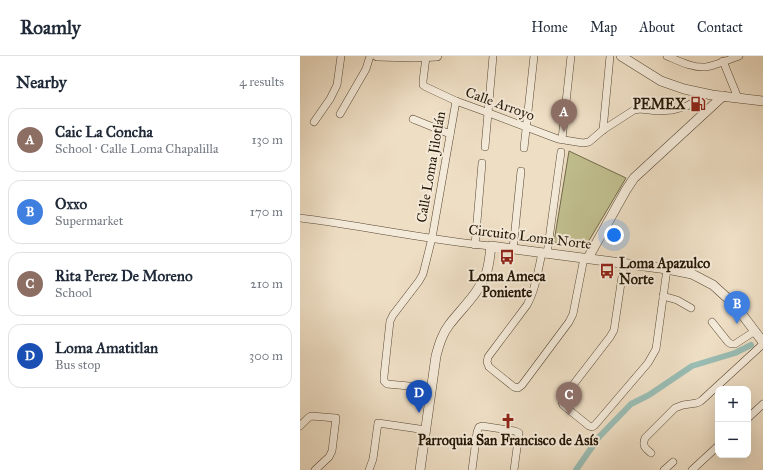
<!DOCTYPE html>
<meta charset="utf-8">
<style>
:root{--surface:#fff;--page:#f2f2f3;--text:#1f2937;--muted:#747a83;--line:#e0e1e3;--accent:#1a73e8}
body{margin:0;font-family:"IM FELL Great Primer",serif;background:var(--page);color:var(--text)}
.controls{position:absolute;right:12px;bottom:12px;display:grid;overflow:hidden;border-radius:8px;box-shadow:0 4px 16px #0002}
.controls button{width:36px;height:36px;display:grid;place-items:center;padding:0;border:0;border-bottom:1px solid var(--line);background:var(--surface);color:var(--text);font:20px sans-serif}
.you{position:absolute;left:314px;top:179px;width:14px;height:14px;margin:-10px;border:3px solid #fff;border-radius:50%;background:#1a73e8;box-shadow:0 0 0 6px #1a73e833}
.badge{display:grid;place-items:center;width:26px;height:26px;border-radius:50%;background:var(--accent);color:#fff;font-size:13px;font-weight:700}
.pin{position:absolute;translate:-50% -33px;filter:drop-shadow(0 1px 2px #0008)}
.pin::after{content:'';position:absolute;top:21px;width:14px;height:12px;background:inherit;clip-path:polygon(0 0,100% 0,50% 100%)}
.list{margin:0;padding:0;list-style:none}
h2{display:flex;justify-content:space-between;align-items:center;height:52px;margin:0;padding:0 16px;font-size:17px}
h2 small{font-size:13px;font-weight:400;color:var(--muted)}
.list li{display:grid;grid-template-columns:26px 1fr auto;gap:12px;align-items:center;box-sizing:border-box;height:64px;margin:0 8px 8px;padding:0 8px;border:1px solid var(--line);border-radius:12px}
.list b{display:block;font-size:15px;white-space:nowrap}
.list p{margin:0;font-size:13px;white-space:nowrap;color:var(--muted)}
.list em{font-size:13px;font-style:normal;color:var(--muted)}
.map{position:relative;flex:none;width:463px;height:414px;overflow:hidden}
header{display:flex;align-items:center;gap:24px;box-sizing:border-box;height:56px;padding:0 20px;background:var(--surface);border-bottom:1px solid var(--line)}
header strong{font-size:19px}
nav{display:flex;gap:22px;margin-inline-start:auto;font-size:14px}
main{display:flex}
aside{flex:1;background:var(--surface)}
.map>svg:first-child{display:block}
.green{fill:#c1bf8f;stroke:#726a49}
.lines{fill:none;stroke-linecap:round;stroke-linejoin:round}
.canal{stroke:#99bcb3;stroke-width:6}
.minor-casing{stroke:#564733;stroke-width:8}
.tertiary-casing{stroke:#564733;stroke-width:10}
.minor{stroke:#f4ead9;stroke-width:7}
.tertiary{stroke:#f4ead9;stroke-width:9}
.labels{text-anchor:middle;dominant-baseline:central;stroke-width:4;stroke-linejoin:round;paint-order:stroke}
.street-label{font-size:14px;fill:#231503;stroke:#f4ead9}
.poi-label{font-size:14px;font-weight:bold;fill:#231503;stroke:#f4ead9}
</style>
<header>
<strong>Roamly</strong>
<nav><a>Home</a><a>Map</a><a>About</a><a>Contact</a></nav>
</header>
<main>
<aside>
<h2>Nearby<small>4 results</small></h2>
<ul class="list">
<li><span class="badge" style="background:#8d6e63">A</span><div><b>Caic La Concha</b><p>School · Calle Loma Chapalilla</p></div><em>130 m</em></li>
<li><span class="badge" style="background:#3f7fe0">B</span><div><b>Oxxo</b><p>Supermarket</p></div><em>170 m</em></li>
<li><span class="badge" style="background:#8d6e63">C</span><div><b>Rita Perez De Moreno</b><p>School</p></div><em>210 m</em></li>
<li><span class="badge" style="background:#1a4fb4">D</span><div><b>Loma Amatitlan</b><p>Bus stop</p></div><em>300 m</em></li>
</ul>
</aside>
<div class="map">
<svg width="463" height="414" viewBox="0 0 463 414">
<rect width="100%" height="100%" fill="#eedec4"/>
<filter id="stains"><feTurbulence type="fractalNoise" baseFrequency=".005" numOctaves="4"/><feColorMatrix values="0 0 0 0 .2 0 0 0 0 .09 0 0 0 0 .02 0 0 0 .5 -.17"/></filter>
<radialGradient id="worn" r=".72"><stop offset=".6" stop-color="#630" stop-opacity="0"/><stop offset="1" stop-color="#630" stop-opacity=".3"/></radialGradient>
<polygon class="green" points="269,95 326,122 284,193 254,186"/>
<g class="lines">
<polyline class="canal" points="276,414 299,381 331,348 349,339 392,310 435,297 451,289"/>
<g class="minor-casing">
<g id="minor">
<path d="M367 0C379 5 392 12 406 11 414 10 431 3 439 0"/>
<polyline points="126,1 123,25 123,29 126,31 156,45 189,57 258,83 283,87 289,86 303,74 334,54 340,53 358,55 373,54 387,50 394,46 399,42 402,37"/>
<polyline points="423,5 438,42"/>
<polyline points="40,58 66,13 70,0"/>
<polyline points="113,63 150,78"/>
<polyline points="14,66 30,43 37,29 41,0"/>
<polyline points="303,74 310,0"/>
<polyline points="262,83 271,0"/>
<polyline points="185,91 193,0"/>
<polyline points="224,92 234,0"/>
<path d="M0 162C64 170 127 184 191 190"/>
<polyline points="175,189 182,107"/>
<polyline points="213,193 221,115"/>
<path d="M242 197C238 214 236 233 227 249L188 301 187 306 189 311 214 331 218 332 222 329 269 266 273 258 284 202"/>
<polyline points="247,198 261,96"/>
<polyline points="324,207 314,274 310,281 263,342 262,346 263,349 289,370 292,371 295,369 348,307 356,293 367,213"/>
<polyline points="363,240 377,244 391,252"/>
<polyline points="412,266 428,286 431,288 435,288 455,275"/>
<polyline points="131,332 87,328 84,325 84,320 90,265 93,259 119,225 123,218 132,182 156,45"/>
<polyline points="448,362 463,348"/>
<polyline points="0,370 8,362 11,360 36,362 32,395 29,401 15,414"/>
<path d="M351 397C345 392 342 390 345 382L375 352 383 349 397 347 401 345 463 288"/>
<polyline points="69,414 73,403 78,367 126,374"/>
<polyline points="172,414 177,376 179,371 182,370 215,375 219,377 214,414"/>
<polyline points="364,414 373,406"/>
<polyline points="392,414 418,390"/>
</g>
</g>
<g class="tertiary-casing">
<g id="tertiary">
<polyline points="77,0 114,1 137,0"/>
<polyline points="321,0 361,25 384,33 412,39 463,45"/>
<polyline points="288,202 326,134 334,122 423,40"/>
<path d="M120 414 136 300C139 289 142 278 149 269 162 252 178 238 186 218 189 210 190 199 191 190L367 213 392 218 413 229 435 249 463 286"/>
</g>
</g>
<use href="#minor" class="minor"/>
<use href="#tertiary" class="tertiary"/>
</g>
<defs>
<g id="fuel-bare" transform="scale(1.2)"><path d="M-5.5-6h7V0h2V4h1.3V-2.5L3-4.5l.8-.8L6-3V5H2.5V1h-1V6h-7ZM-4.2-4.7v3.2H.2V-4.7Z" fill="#8f2418" stroke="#f4ead9" stroke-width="2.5" paint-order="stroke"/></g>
<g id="bus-bare" transform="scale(1.2)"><path d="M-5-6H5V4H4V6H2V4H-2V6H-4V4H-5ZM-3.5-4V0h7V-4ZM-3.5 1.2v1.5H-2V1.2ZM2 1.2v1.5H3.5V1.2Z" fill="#8f2418" stroke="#f4ead9" stroke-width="2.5" paint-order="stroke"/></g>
<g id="church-bare" transform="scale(1.2)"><path d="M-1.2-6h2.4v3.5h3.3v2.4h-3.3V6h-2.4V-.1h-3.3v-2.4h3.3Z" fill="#8f2418" stroke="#f4ead9" stroke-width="2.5" paint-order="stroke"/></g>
</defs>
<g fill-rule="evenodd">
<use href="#fuel-bare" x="398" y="48"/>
<use href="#bus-bare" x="207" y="201"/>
<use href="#bus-bare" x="307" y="215"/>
<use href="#church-bare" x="208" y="365"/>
</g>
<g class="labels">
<g class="street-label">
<text transform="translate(200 48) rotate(20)">Calle Arroyo</text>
<text transform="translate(131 111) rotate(-80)">Calle Loma Jilotlán</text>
<text transform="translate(230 181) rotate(7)">Circuito Loma Norte</text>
</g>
<g class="poi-label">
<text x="386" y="48" text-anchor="end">PEMEX</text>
<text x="319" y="207" text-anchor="start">Loma Apazulco<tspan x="319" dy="16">Norte</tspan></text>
<text x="207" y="220">Loma Ameca<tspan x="207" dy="16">Poniente</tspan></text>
<text x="208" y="384">Parroquia San Francisco de Asís</text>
</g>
</g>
<rect width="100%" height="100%" filter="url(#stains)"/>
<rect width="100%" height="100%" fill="url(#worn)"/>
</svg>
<div class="controls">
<button>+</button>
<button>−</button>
</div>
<div class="you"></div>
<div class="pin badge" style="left:264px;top:76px;background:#8d6e63">A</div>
<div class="pin badge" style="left:437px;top:268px;background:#3f7fe0">B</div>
<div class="pin badge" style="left:269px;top:359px;background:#8d6e63">C</div>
<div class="pin badge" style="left:119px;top:357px;background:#1a4fb4">D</div>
</div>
</main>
